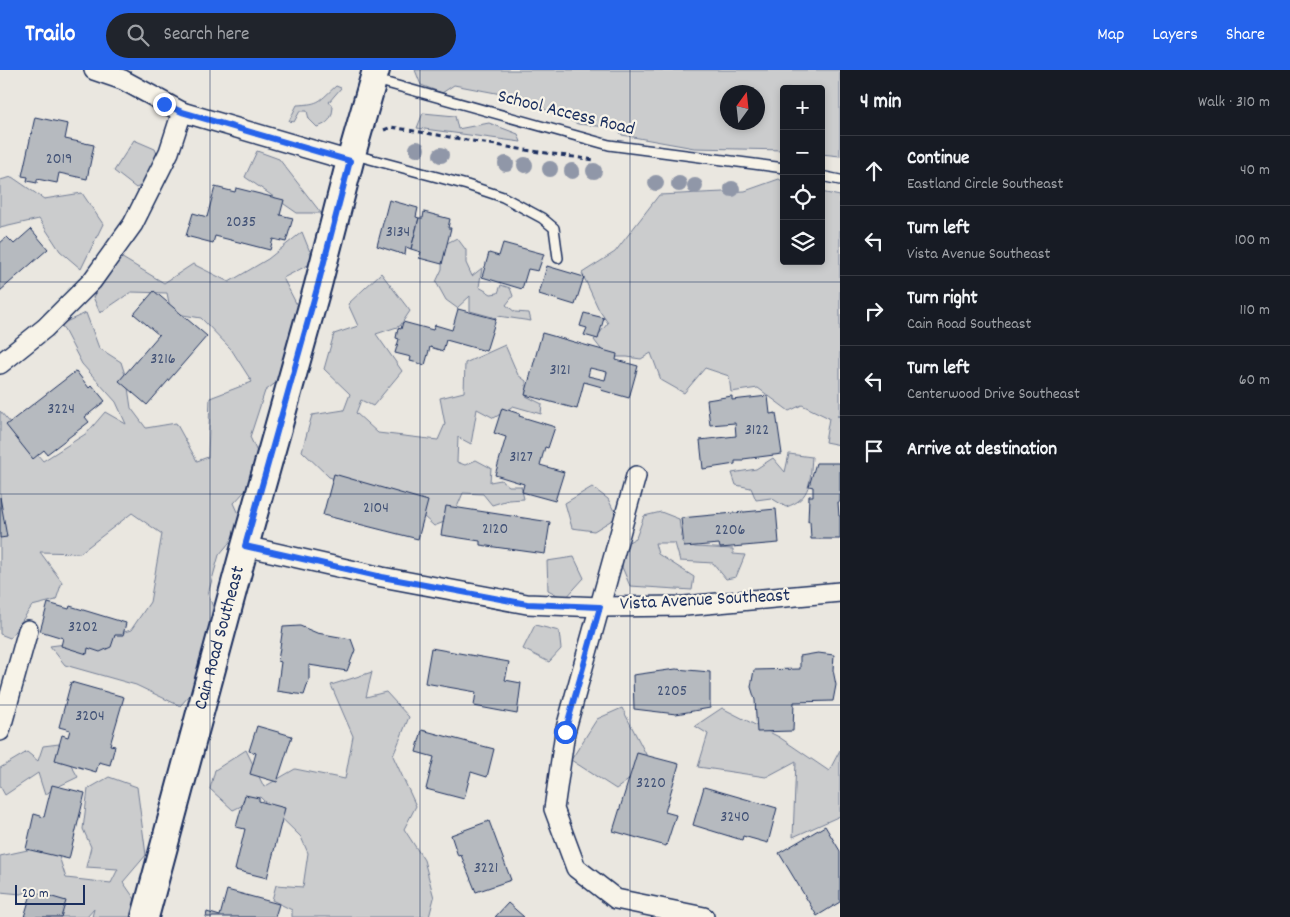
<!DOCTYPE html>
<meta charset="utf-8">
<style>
:root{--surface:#171b24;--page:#20242c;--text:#f1f3f6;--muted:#9ea1a6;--line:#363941;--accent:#2563eb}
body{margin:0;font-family:Dekko,sans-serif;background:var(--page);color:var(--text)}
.controls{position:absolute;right:15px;top:15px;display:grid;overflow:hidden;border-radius:5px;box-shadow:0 2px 8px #0003}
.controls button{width:45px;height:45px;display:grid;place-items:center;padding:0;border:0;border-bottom:1px solid var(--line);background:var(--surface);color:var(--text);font:25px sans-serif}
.compass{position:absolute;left:720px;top:15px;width:45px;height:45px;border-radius:50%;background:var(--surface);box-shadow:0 2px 8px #0003;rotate:15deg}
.scale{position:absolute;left:15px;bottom:12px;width:70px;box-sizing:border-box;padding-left:5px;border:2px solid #1b2f5e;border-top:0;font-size:14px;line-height:18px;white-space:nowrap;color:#1b2f5e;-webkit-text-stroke:4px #f7f3e8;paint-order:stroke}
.stop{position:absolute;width:15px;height:15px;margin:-11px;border:4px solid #2563eb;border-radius:50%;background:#fff}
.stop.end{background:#2563eb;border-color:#fff;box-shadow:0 1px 5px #0008}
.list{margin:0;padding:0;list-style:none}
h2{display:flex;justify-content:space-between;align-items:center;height:65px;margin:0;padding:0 20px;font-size:21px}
h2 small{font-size:16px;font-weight:400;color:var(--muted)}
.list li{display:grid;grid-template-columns:32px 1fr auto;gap:15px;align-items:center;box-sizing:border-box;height:70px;padding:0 20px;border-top:1px solid var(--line)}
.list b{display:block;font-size:19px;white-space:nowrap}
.list p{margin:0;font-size:16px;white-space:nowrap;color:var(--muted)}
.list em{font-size:16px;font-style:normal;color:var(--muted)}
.icon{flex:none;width:28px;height:28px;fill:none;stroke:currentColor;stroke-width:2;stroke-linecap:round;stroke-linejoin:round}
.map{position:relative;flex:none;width:840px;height:847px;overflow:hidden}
header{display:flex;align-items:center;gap:30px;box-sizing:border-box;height:70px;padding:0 25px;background:var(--accent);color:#fff}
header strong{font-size:24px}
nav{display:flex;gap:28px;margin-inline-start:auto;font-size:18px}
.search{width:350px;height:45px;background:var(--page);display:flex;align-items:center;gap:12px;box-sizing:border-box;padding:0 18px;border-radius:28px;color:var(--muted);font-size:19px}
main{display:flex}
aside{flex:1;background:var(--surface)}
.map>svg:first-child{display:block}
.green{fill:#cbcccd;stroke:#737e96;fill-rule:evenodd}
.building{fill:#b6babf;stroke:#1b2f5e;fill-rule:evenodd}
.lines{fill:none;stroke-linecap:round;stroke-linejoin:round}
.lane-casing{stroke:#1b2f5e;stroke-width:12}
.street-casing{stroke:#1b2f5e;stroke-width:22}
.secondary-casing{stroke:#1b2f5e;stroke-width:30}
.path{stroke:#1b2f5e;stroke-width:3;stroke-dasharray:5 4;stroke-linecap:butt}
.lane{stroke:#f7f3e8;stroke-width:9}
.street{stroke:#f7f3e8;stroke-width:19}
.secondary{stroke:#f7f3e8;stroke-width:26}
.tree{fill:#9097a8}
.route{stroke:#2563eb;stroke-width:6}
.grid{fill:none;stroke:#1b2f5e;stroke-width:1;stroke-opacity:0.55}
.labels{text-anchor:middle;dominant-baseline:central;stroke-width:4.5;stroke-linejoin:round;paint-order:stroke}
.number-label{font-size:16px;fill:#425276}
.street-label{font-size:19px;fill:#1b2f5e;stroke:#f7f3e8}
</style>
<header>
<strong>Trailo</strong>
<div class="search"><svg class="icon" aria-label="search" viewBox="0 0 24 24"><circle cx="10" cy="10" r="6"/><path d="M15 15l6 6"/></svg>Search here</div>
<nav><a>Map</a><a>Layers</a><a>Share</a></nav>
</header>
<main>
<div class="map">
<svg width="840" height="847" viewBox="0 0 840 847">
<rect width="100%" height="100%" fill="#eae7e0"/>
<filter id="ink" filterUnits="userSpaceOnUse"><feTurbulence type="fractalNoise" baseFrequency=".02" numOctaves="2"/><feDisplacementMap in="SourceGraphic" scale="10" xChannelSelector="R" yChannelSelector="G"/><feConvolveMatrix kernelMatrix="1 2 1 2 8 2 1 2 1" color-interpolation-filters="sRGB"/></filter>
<g filter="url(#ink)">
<g class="green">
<path d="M415 0H840V86L821 84V19H784V80L694 78 622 65 617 58 578 54 517 27 454 15 442 23 421 15ZM728 22H758V52H728Z"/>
<path d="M336 16 341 18 329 32 333 37C332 49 328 54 317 57L309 49 307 41H300L294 52 289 51 297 35C321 34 319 31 336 16Z"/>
<polygon points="423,43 455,46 458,59 489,53 518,64 521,72 417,58"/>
<polygon points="134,70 155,79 165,104 136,118 114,101"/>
<polygon points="257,81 279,89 321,143 297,143 245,107"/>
<polygon points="12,107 44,129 82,123 103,154 81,199 60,181 39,149 0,158 0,110"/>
<polygon points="779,109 784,112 784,191 821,191 821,122 840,126 840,345 837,346 840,347 840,375 825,372 829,348 802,335 789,341 758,318 731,322 729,306 705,298 684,323 661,310 651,283 641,289 627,287 607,287 594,270 608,253 599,240 582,203 615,182 659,125 745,121"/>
<polygon points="302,162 314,192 283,208 298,237 290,302 265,321 250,367 265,399 234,433 244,455 219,485 208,524 220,555 209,604 180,636 136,615 65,595 50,576 97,570 131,560 150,532 162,464 132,443 80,483 40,482 62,512 56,530 32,536 10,568 0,564 0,341 43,391 87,363 105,342 126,354 116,332 82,294 61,254 86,243 99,278 121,292 127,311 131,338 146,358 176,353 197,391 208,387 210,328 252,312 231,279 201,248 171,243 167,223 131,222 100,243 93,227 119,186 164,213 193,194 229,212 268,189"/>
<polygon points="457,168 466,180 466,193 472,206 482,198 479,217 491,224 498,223 501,215 510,218 513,226 506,235 515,242 529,243 531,251 498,246 496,248 470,241 470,226 457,238 446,230 436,212 442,199 443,175"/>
<polygon points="381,203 410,241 400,256 376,264 402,301 373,336 361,330 356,343 378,363 438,370 445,354 440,328 464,322 465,293 505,275 518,305 526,311 526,326 542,334 541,344 513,336 494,348 477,339 471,374 458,367 457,392 465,395 476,390 491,398 490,412 501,410 509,416 521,416 524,429 508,430 492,435 483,424 463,423 452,449 434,456 411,435 329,407 302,381 312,345 344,340 350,324 324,299 334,264 358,256 348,234"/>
<path d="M789 384 812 387C810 409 812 429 786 437L771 428 756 430 751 418 736 415 732 403 756 399 773 388 785 402Z"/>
<polygon points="592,417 608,429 617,447 594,461 572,458 565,433"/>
<polygon points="661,442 679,449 682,472 695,477 733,479 733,484 745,485 736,507 726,509 713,493 680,491 675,473 655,473 658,484 694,507 692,520 630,516 622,497 623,475 636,468 644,446"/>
<polygon points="574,487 584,508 565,529 548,520 547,491"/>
<polygon points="535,555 559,561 561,579 549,592 523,579"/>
<polygon points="372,602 366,627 386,622 409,647 393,686 416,736 404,759 424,790 434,828 429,847 292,847 292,840 272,830 276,815 303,817 308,783 301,767 260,727 233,740 210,719 215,700 246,680 264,717 295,699 345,709 353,666 331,615"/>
<polygon points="622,638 651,694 616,719 571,690 597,649"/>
<polygon points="722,638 779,667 829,701 840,680 840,746 793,767 796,691 766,707 698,697 708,664 695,656"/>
<polygon points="59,674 78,707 53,719 45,725 38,703 5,725 0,716 0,698 27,682 38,691 43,676"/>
<polygon points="109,707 137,717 146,785 123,812 141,838 129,847 92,847 94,839 87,847 33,847 36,819 21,824 0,822 0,786 55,774 66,808 111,813 118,799 86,797 91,777 83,759 88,719"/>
</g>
<g class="building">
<polygon points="35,47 68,54 65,69 94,75 87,109 59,103 57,113 37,109 37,113 27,111 28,107 22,106"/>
<polygon points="215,117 235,122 236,118 284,130 280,145 293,148 286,172 273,169 270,180 215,166 213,173 186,166 193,143 207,147"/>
<polygon points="389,130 418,138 416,147 419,148 411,179 406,177 405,185 377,176"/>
<polygon points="424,142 450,149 448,158 451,158 442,194 419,188 421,182 411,179 419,148 423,148"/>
<polygon points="31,159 48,179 0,221 0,173 7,167 14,174"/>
<polygon points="503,173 544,184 538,201 528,199 522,219 482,207 489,183 499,186"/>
<polygon points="547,196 584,207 575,235 539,224"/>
<polygon points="154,221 207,266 147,335 119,311 159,265 134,244"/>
<polygon points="458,239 496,249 486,281 446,270 443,281 430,277 425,295 410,291 411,287 395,283 399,269 396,268 398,258 401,259 403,252 433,260 435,255 452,260"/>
<polygon points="584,243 604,248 598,269 584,265 587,258 580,256"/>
<path d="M542 263 617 284 616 290 638 296 629 328 601 320 602 317 584 312 577 339 525 325ZM590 298 607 302 605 310 588 306Z"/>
<polygon points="76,301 89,318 92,315 105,331 85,347 89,352 47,384 44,380 33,389 6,355"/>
<polygon points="732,326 732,330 768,326 770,344 776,343 782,384 743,389 743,391 735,391 735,394 703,399 700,370 736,366 735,353 710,355 707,330"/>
<polygon points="502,338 520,344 519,346 555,357 548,378 545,377 540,395 564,402 555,431 522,422 524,414 495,405 506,367 494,363"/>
<polygon points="816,393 840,393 840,432 838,432 839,446 840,446 840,469 811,469 810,451 808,452 809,426 813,426 813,417 809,416"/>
<polygon points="334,404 428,431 418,469 323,445"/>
<polygon points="0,427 7,467 0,468"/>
<polygon points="446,436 550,452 545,484 480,475 480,471 441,465"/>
<polygon points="776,439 779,473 720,478 719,474 684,477 681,448"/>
<polygon points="48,533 69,539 70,536 126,553 123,565 115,565 111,577 100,582 88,578 87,584 61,576 63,568 40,561"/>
<polygon points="300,556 317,563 351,569 355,580 347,601 309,595 309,610 304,625 277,621 281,592 278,591 283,557"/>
<polygon points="431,578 509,592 505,610 521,613 517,644 474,636 476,622 425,613"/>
<polygon points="818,583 834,585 833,600 836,615 833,631 794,632 793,661 757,662 755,630 751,617 754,600 800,599 800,586"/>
<polygon points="676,599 710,602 710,638 676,644 634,639 633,605"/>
<polygon points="71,612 124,627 110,675 115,676 110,695 99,692 96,702 55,690 62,665 68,667 70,660 59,657"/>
<polygon points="257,656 292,666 277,712 250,704 256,683 249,681"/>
<polygon points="422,660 494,679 487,707 471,702 464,729 426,719 434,687 416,682"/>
<polygon points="637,683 679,694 665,742 676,745 666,776 613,761"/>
<polygon points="52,715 85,723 69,789 26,779 34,744 44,747"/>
<polygon points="704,717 777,738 768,773 743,766 742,770 693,755"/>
<polygon points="245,725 259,728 259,731 285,738 267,808 235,800 245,759 236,757"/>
<polygon points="489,751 511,810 476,822 461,785 458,786 451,765"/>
<polygon points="825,756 840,781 840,832 817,846 779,783"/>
<polygon points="227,820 279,834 275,847 206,847 207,842 220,846"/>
<polygon points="32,821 66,831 61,847 24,847"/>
<polygon points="508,833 524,847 495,847"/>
</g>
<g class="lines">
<g class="lane-casing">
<g id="lane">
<polyline points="376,10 609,75 784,98"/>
<polyline points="355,85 467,115 503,127 542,148 554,158 558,188"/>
<polyline points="821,106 840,110"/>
</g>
</g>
<g class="street-casing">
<g id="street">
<polyline points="94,0 123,10 182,42 350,91"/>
<polyline points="0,294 45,258 92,211 133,154 169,82 182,42"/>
<polyline points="636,406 565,662 554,739 576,798 616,829 704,847"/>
<polyline points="245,476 382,507 527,534 600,537 685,536 840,522"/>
<polyline points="0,661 28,560"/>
</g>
</g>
<g class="secondary-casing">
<g id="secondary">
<path id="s1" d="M145 847 245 476 318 215 350 91 376 0"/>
</g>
</g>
<polyline class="path" points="384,60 391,57 525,80 595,90"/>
<use href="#lane" class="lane"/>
<use href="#street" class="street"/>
<use href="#secondary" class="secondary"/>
</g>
<g class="tree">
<circle cx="417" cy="79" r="8"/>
<circle cx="441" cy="85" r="8"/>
<circle cx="506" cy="94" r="8"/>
<circle cx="525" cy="95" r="8"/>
<circle cx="550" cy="99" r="8"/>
<circle cx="572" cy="101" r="8"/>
<circle cx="594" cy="101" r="8"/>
<circle cx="656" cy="113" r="8"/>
<circle cx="679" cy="114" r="8"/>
<circle cx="695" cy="116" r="8"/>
<circle cx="732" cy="119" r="8"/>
</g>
</g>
<g class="lines" filter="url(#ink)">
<polyline class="route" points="164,34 182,42 350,91 318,215 245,476 382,507 527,534 600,537 565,662"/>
</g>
<path class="grid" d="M210 0V847M420 0V847M630 0V847M0 212H840M0 424H840M0 635H840"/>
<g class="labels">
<g class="number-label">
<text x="59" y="89">2019</text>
<text x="241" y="152">2035</text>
<text x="398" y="162">3134</text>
<text x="163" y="289">3216</text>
<text x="560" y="300">3121</text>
<text x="61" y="339">3224</text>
<text x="757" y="360">3122</text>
<text x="521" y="387">3127</text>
<text x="376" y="438">2104</text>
<text x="495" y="459">2120</text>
<text x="730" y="460">2206</text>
<text x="83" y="557">3202</text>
<text x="672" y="621">2205</text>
<text x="90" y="646">3204</text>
<text x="651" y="713">3220</text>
<text x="735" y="747">3240</text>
<text x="486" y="798">3221</text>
</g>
<g class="street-label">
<text transform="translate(566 44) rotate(14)">School Access Road</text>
<text transform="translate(705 531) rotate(-3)">Vista Avenue Southeast</text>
<text stroke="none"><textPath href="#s1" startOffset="289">Cain Road Southeast</textPath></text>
</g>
</g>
</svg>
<div class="controls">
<button>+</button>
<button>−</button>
<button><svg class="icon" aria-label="locate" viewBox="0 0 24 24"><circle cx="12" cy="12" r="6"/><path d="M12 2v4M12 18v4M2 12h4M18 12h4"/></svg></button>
<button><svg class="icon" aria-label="layers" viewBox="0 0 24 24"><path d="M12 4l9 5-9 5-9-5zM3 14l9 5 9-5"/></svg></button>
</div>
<svg class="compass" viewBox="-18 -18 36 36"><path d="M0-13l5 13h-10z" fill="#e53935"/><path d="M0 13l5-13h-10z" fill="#9ea1a6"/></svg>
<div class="scale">20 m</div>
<div class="stop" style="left:565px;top:662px"></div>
<div class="stop end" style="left:164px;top:34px"></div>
</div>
<aside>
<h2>4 min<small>Walk · 310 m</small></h2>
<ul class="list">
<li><svg class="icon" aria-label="ahead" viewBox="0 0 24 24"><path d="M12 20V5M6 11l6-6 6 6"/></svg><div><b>Continue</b><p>Eastland Circle Southeast</p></div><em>40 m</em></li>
<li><svg class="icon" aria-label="left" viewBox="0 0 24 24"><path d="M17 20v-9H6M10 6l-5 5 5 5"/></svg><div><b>Turn left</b><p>Vista Avenue Southeast</p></div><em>100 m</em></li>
<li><svg class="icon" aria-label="right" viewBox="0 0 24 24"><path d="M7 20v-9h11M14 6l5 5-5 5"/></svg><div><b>Turn right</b><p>Cain Road Southeast</p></div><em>110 m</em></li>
<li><svg class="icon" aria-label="left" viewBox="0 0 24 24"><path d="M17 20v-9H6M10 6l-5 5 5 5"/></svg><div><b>Turn left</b><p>Centerwood Drive Southeast</p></div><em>60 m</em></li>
<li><svg class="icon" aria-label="arrive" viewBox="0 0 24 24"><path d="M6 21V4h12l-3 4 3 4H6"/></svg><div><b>Arrive at destination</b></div></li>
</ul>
</aside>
</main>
